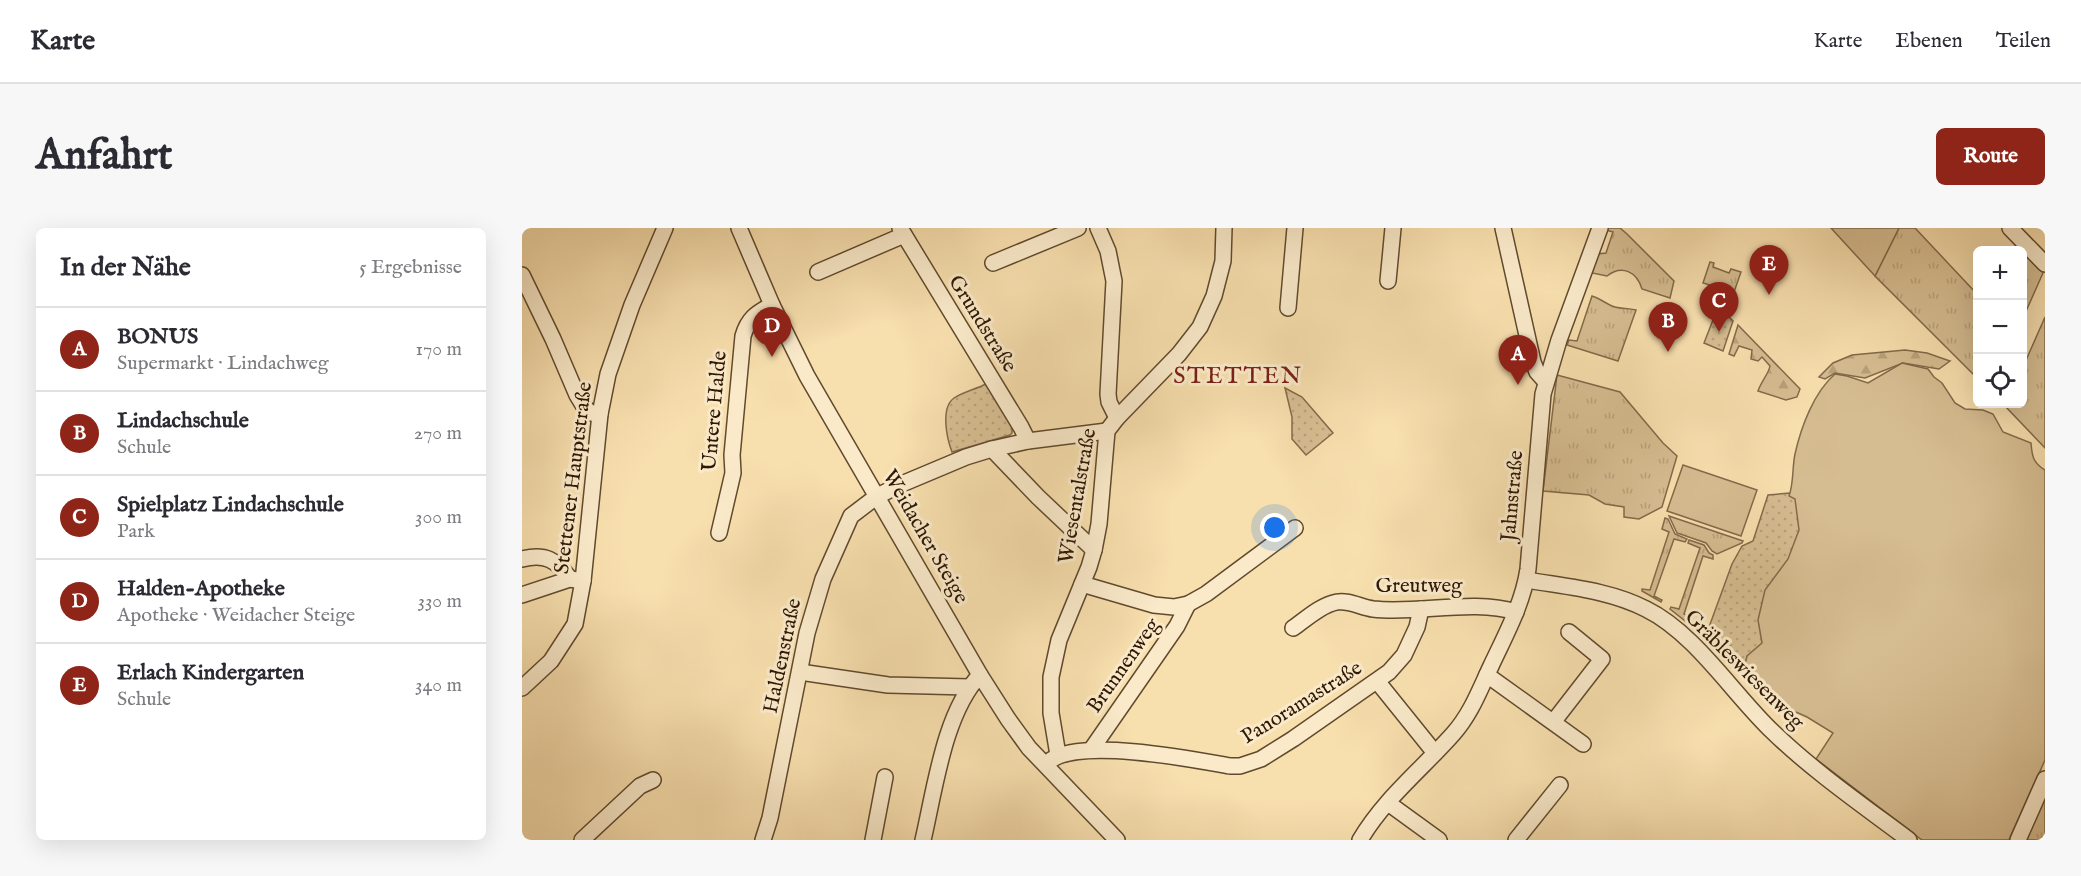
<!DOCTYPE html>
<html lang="de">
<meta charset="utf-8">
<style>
:root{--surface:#fff;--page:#f7f7f7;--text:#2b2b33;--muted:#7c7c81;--line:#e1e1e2;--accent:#8f2418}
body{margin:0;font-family:"IM FELL English",serif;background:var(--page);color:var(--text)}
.controls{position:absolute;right:18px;top:18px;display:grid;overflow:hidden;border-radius:9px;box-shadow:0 6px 24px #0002}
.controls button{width:54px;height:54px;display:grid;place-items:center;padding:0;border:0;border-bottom:2px solid var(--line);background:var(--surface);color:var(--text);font:30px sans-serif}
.you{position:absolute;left:753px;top:300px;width:21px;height:21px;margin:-15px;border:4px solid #fff;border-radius:50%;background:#1a73e8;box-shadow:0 0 0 9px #1a73e833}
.badge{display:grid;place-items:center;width:39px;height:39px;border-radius:50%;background:var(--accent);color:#fff;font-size:20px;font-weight:700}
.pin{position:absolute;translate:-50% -50px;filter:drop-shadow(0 2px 3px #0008)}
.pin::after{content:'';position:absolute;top:32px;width:21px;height:18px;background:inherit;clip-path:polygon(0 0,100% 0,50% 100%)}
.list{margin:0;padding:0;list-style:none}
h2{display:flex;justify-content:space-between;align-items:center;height:78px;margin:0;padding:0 24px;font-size:26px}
h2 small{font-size:20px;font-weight:400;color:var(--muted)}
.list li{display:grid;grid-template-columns:39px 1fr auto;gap:18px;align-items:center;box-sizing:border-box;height:84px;padding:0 24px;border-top:2px solid var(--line)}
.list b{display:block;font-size:22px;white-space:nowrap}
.list p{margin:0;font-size:20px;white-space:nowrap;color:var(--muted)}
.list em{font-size:20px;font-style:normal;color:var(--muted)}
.icon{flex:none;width:33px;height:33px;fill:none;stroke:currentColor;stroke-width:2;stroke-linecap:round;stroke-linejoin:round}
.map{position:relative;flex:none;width:1523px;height:612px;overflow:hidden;border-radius:9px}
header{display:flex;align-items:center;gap:36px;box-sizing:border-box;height:84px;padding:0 30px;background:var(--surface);border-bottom:2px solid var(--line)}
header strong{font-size:28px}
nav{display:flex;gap:33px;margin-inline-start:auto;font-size:21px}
.intro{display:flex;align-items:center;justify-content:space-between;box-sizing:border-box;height:144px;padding:0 36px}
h1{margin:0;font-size:42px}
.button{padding:15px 27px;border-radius:9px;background:var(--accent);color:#fff;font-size:21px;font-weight:700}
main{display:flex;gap:36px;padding:0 36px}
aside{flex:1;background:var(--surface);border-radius:9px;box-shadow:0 6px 24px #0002}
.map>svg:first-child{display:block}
.grass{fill:url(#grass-tufts);stroke:#826a4a;stroke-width:1.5}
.forest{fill:url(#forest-firs);stroke:#826a4a;stroke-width:1.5}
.park{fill:url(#park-dots);stroke:#826a4a;stroke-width:1.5}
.garden{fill:#d6bd91;stroke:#826a4a;stroke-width:1.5}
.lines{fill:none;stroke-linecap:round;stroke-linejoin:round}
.minor-casing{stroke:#604a2e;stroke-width:18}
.minor{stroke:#faeaca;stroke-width:15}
.labels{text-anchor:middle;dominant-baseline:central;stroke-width:6;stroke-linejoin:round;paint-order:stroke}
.street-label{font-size:21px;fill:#2e1804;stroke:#faeaca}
.quarter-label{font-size:24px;letter-spacing:1.5px;fill:#7a1f14;stroke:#faeaca}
</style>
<header>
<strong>Karte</strong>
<nav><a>Karte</a><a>Ebenen</a><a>Teilen</a></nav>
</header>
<div class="intro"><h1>Anfahrt</h1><a class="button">Route</a></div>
<main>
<aside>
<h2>In der Nähe<small>5 Ergebnisse</small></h2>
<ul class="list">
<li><span class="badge">A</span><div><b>BONUS</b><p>Supermarkt · Lindachweg</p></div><em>170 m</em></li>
<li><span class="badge">B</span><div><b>Lindachschule</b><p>Schule</p></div><em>270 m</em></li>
<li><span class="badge">C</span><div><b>Spielplatz Lindachschule</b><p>Park</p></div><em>300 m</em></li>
<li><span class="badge">D</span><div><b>Halden-Apotheke</b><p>Apotheke · Weidacher Steige</p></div><em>330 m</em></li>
<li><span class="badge">E</span><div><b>Erlach Kindergarten</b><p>Schule</p></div><em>340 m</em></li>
</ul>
</aside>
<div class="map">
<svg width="1523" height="612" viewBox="0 0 1523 612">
<defs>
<pattern id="grass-tufts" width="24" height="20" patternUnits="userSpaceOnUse" patternTransform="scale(1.5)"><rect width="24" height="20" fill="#d6bd91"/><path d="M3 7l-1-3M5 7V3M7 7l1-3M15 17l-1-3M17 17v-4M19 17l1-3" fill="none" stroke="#b8a27b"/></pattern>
<pattern id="forest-firs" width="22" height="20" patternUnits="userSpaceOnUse" patternTransform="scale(1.5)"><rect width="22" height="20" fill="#d6bd91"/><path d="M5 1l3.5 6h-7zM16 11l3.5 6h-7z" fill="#b8a27b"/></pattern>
<pattern id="park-dots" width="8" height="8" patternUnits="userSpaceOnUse" patternTransform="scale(1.5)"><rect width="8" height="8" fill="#d6bd91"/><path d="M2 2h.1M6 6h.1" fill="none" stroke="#b8a27b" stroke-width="1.8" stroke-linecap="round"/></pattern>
</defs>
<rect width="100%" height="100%" fill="#f8dfae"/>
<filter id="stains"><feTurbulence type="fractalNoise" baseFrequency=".00333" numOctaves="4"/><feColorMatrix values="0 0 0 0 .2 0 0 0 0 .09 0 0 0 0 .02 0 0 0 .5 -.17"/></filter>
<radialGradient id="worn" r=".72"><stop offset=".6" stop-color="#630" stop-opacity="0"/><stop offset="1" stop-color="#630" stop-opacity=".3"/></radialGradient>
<g class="grass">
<path d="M1084 0H1098L1105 6 1152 53 1148 70 1120 61C1115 44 1100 36 1085 48L1070 45 1075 26 1084 25 1091 4 1084 2Z"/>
<polygon points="1377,0 1393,0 1455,66 1455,150 1353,48"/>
<polygon points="1501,24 1521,45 1501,90"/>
<polygon points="1188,34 1192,35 1191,39 1207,45 1209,41 1219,44 1212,64 1181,55"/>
<path d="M1070 68C1080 71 1085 77 1093 79 1100 81 1106 80 1114 82L1096 133 1045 117 1047 112 1055 113Z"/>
<polygon points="1523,89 1523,220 1483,178 1484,176 1500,176 1501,139"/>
<polygon points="1035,147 1098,164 1141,215 1155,228 1140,279 1117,291 1102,289 1102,279 1083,276 1067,267 1021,263"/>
<polygon points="1147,288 1221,313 1220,315 1195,326 1190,323 1184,315 1155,305"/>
<polygon points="1143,290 1146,291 1153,306 1165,311 1163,314 1152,311 1132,368 1140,372 1139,374 1120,363 1120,361 1128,362 1147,304 1140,301"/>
<polygon points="1167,312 1182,317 1187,325 1191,327 1191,331 1181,328 1162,386 1169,390 1167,396 1148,381 1149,379 1157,381 1178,320 1166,315"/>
<polygon points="1523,564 1523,612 1502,612"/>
</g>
<g class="forest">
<path d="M1216 97 1278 161 1275 169 1264 172 1236 163C1239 154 1247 145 1248 138L1240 129 1236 133 1229 131 1230 122 1217 118 1212 128 1207 126Z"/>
<polygon points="1383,122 1405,125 1428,133 1417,141 1381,135 1343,150 1313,145 1303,151 1297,149 1311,135 1330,127"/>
</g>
<g class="park">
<polygon points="1199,81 1211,93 1201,123 1182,115 1191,92 1195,93"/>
<path d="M464 156 490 198V205L488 207 430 224C425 211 418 180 432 170 441 164 454 161 464 156Z"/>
<polygon points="763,160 780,169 811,205 784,227 770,211 770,189"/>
<polygon points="1268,265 1276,268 1279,304 1248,412 1227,429 1221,443 1202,432 1183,410 1210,336 1220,318 1231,313 1246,267"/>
</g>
<g class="garden">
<polygon points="1309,0 1377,0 1353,48"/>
<path d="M1380 135 1406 141 1412 149 1420 155 1433 175 1443 181 1461 182 1471 186 1481 204 1509 215C1510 228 1511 235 1523 242V532L1487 612H1400L1294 531 1311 505 1285 489 1249 473 1221 444 1225 428 1240 415 1236 392 1243 362 1266 331 1277 302 1273 271 1267 268C1272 254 1270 240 1273 226 1279 199 1292 164 1313 146L1325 148 1346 155Z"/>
<polygon points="1161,237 1235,262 1219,308 1145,283"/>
</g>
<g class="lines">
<g class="minor-casing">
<g id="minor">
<polyline points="217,0 250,77 285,148 458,447 486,491 507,520 595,612"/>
<polyline points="378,0 499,199 506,213"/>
<polyline points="576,0 586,23 592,53 586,166 587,174 595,190"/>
<polyline points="981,0 1011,134 1015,144 1024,154"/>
<polyline points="1488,0 1523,36"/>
<polyline points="471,35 556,0"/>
<polyline points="296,44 382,7"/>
<polyline points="0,47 31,111 55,167 63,180 69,185 78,186"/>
<polyline points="866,53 871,0"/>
<polyline points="766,80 773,0"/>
<polyline points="470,221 516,269 572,322"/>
<path d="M197 305 211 245 210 227 221 108C226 91 234 85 250 77"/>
<path d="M0 331C23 325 35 332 48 351"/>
<path d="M1005 352C1045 359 1087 362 1124 381 1173 405 1211 466 1251 504 1290 542 1343 579 1387 612"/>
<polyline points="560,356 632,377 652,379 666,376 684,366 773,300"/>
<polyline points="0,367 48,351 61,353"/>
<path d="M771 400C784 391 799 377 815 374 827 372 838 379 851 381 896 386 952 371 994 384"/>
<polyline points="278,444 366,457 447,459"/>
<polyline points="965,447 1061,516"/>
<polyline points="855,453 913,525"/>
<polyline points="0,460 29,433 53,396 61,353 78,186 86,146 110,77 143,0"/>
<polyline points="1032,493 1080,431 1047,404"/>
<polyline points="569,522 655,398 666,376"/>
<polyline points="536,527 529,485 529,449 537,412 567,339 572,322 577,296 585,203 595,190 657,126 678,99 692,68 701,33 702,0"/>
<path d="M529 532C561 510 669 531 708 538H718L739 531 771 511 867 444 882 427 895 399 899 381"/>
<polyline points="866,575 917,612"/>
<polyline points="60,612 118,558 131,552"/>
<polyline points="241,612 248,590 285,405 301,351 329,288 354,269 375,258 444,229 470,221 506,213 585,203"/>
<polyline points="351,612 363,549"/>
<path d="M401 612C413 561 422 485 458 447"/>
<path d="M838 612C862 571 900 541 931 506 949 486 958 461 969 438 984 406 1001 375 1006 341L1021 166 1037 112 1078 0"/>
<polyline points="994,612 1038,557"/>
<polyline points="1496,612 1523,551"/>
</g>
</g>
<use href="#minor" class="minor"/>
</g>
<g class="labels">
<g class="street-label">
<text transform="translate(460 96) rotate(58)">Grundstraße</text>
<text transform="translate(193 183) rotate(-85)">Untere Halde</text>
<text transform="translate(52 250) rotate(-83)">Stettener Hauptstraße</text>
<text transform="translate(556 268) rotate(-80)">Wiesentalstraße</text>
<text transform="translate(991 268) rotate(-85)">Jahnstraße</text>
<text transform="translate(403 309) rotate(60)">Weidacher Steige</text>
<text x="897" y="358">Greutweg</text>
<text transform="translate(261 428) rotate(-78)">Haldenstraße</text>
<text transform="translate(602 438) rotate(-55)">Brunnenweg</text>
<text transform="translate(1222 442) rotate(45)">Gräbleswiesenweg</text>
<text transform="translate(780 475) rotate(-32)">Panoramastraße</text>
</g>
<g class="quarter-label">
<text x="716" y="148">STETTEN</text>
</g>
</g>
<rect width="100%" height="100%" filter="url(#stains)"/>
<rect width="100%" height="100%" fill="url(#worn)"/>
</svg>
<div class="controls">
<button>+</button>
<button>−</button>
<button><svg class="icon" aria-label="locate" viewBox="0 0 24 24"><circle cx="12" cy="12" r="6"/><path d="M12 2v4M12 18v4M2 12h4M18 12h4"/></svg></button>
</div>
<div class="you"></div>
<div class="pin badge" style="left:996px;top:157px">A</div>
<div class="pin badge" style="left:1146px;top:124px">B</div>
<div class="pin badge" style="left:1197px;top:104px">C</div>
<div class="pin badge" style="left:250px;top:129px">D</div>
<div class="pin badge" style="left:1247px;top:67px">E</div>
</div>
</main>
